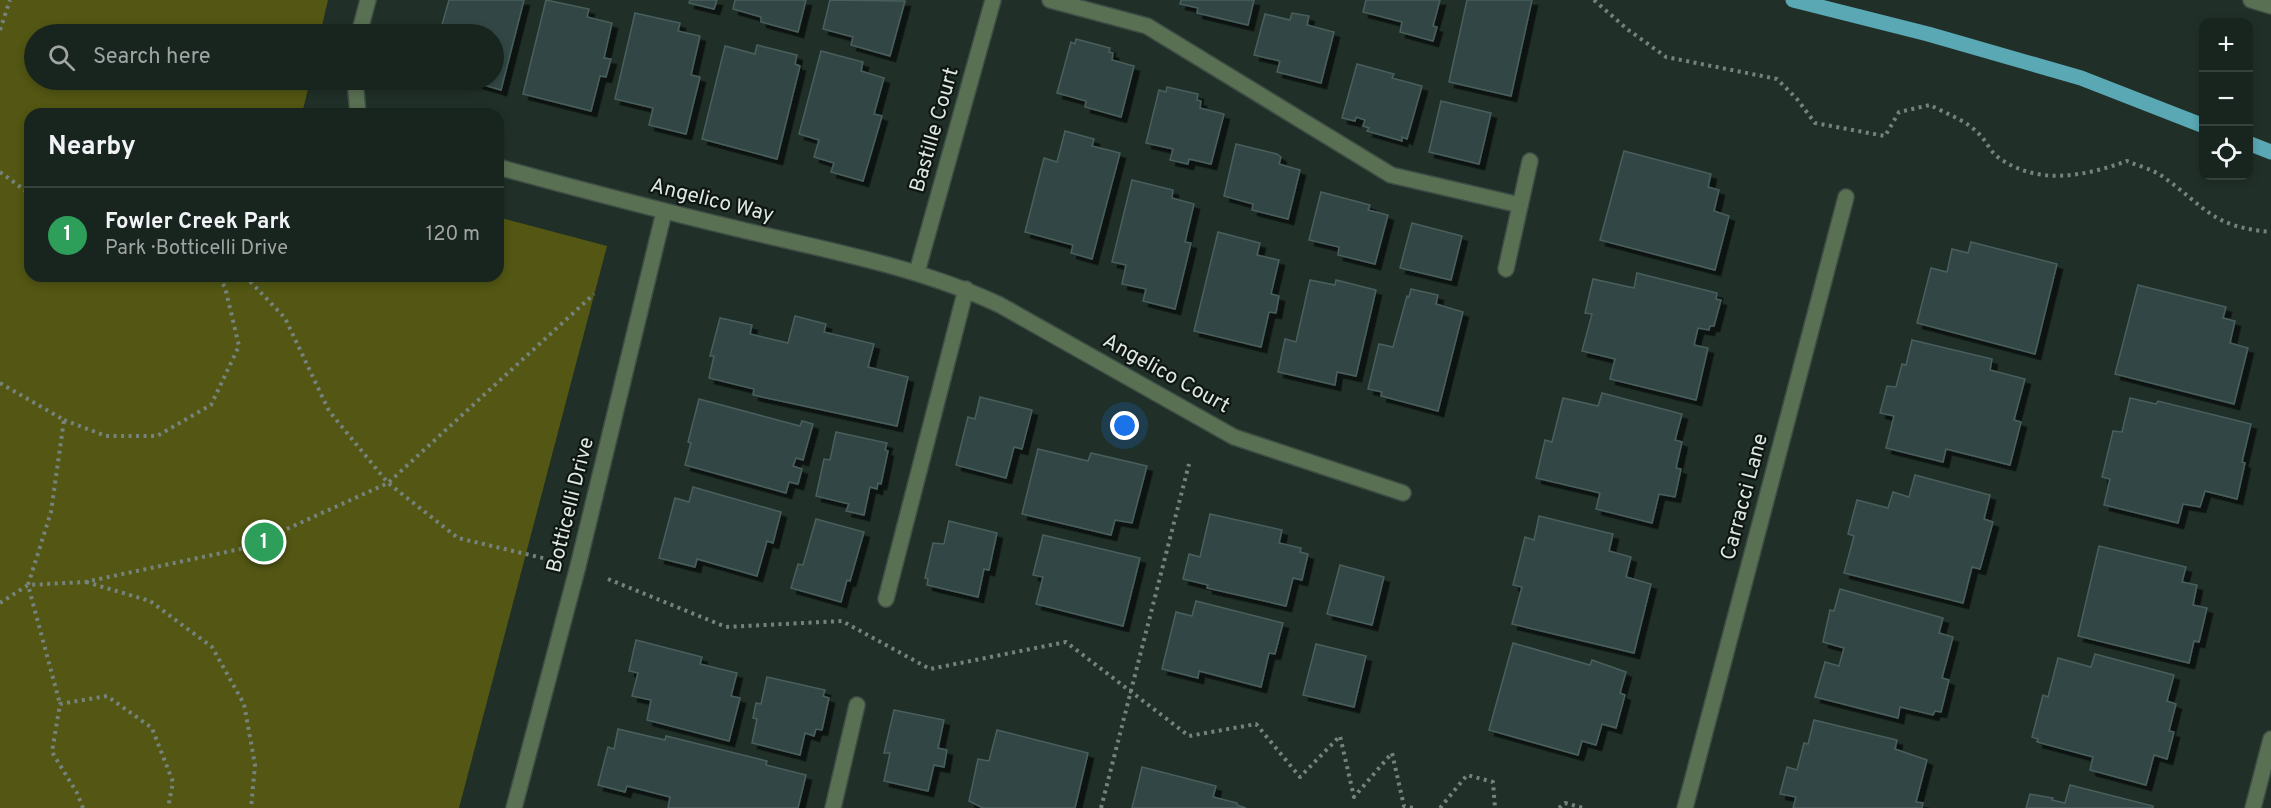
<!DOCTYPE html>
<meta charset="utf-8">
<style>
:root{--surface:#18241e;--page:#212c27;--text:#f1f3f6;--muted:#9fa4a4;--line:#36413c;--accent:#8c9099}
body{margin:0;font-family:Overpass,sans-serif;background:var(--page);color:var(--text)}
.controls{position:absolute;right:18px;top:18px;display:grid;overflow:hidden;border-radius:12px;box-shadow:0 3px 9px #0003}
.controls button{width:54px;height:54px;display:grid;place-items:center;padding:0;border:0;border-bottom:2px solid var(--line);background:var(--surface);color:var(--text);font:30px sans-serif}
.you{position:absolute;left:1125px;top:426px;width:21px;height:21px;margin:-15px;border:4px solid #fff;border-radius:50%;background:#1a73e8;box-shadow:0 0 0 9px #1a73e833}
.badge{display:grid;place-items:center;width:39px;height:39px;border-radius:50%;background:var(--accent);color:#fff;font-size:20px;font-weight:700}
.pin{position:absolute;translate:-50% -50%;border:3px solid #fff;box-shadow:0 2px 6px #0006}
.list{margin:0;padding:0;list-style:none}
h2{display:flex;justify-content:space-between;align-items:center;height:78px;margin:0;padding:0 24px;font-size:26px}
h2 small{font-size:20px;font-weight:400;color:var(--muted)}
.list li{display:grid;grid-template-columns:39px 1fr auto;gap:18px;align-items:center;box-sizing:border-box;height:96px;padding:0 24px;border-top:2px solid var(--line)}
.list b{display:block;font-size:22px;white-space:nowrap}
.list p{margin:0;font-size:20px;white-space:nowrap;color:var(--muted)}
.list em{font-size:20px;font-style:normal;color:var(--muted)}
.icon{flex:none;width:33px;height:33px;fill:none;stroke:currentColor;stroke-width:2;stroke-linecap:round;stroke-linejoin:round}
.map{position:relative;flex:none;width:2271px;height:808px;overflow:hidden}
.search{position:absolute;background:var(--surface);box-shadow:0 3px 9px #0003;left:24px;top:24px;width:480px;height:66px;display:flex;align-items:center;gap:15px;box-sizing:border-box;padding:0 21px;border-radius:33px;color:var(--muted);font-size:22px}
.panel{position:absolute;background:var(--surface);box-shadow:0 3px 9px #0003;left:24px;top:108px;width:480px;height:174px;border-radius:18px}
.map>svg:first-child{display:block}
.green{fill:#535713}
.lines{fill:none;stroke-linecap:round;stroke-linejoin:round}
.stream{stroke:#5aa8b4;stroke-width:15}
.building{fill:#324745;stroke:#4a5f5d;stroke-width:1.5;filter:url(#shadow)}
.service-casing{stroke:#3e4d46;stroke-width:18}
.minor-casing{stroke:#3e4d46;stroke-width:18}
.path{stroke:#76837d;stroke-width:4;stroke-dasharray:3 4.5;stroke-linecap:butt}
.service{stroke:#597052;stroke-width:15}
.minor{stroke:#597052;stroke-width:15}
.labels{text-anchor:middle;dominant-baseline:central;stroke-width:4.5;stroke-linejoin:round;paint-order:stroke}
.street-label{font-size:21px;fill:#dee8e3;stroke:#0f1612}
</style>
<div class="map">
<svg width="2271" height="808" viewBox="0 0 2271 808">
<defs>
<filter id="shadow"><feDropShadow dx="5.5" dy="5.5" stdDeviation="0" flood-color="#0009"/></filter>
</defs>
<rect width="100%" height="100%" fill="#203028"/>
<polygon class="green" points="0,0 328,0 320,34 34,34 34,80 310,80 302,114 30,114 30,276 498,276 498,217 607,246 459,808 0,808"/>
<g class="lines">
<g class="stream">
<polyline points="1793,0 1928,34 2081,78 2204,126"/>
<polyline points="2248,143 2271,152"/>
</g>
</g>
<g class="building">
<polygon points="449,0 524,0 501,90 477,83 478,80 494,80 494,34 448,34 440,32"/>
<polygon points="546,0 589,9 587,17 612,23 604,58 611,59 606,77 600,76 591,111 523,94"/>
<polygon points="690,0 717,0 714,9 689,3"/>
<polygon points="735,0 806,0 798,32 761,22 761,17 733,9"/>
<polygon points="830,0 905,1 890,56 851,45 853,37 823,29"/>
<polygon points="1181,0 1254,0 1248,25 1197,13 1198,8 1180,4"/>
<polygon points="1366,0 1440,0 1433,26 1437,27 1433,41 1400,32 1402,22 1363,12"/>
<polygon points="1467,0 1532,0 1511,96 1449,82"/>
<polygon points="635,13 680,23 678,31 700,36 691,75 700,77 686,134 649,125 653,108 615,99"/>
<polygon points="1292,13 1309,16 1307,25 1334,32 1321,83 1277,72 1280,61 1254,55 1265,14 1290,20"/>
<polygon points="1076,39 1110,48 1109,52 1113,53 1112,60 1134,66 1121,117 1085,107 1086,101 1057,93 1071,42 1075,44"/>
<polygon points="757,45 797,55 795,64 800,66 777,159 702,139 725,46 755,54"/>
<polygon points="821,51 863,62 861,71 884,78 874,114 882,116 863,181 831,172 834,163 814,157 819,140 799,134"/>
<polygon points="1357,64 1394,74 1392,78 1422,86 1407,139 1402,137 1402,141 1367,131 1369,128 1363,126 1365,120 1356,117 1355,121 1342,118"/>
<polygon points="1167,87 1198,94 1197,100 1201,101 1200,108 1224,114 1211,164 1189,159 1188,164 1170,160 1173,149 1146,143 1159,90 1166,92"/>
<polygon points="1441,101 1491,113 1479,164 1429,152"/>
<polygon points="1065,131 1094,139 1092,146 1120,153 1092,259 1071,253 1073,245 1025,232 1044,158 1057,162"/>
<polygon points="1236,144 1277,154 1281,157 1279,164 1300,170 1288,219 1252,210 1253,204 1224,196"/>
<polygon points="1624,151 1711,174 1708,187 1719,190 1714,211 1729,216 1715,270 1600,240"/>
<polygon points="1132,180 1173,190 1172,198 1194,204 1185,242 1191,243 1175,309 1143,301 1146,289 1122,284 1126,265 1112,262"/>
<polygon points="1321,192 1370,205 1368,210 1388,215 1375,264 1338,255 1339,247 1309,240"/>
<polygon points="1412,223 1462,236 1451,280 1400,268"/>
<polygon points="1218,232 1260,243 1257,255 1279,260 1271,294 1279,296 1276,313 1269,312 1261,347 1194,331"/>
<polygon points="1971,242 2057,264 2035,354 1917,323 1931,268 1947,272 1952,249 1968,253"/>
<polygon points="1637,273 1717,293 1716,299 1721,300 1714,326 1710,326 1709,330 1698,328 1694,345 1708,348 1696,400 1610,379 1615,359 1582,351 1592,314 1585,313 1593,279 1634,288"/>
<polygon points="1310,280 1335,285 1336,280 1376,290 1356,376 1337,372 1335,385 1278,372 1285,339 1296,342"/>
<polygon points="2138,285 2226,307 2223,318 2235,321 2230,343 2248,348 2234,404 2115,374"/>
<polygon points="1411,289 1438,295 1436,304 1463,312 1438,411 1381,396 1382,392 1368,389 1379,344 1393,347 1407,296 1409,297"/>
<polygon points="795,316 826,324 824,332 874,344 868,367 908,377 897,426 753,395 754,389 709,378 714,356 710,356 720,318 752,325 750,334 788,343"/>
<polygon points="1912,340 1992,359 1990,370 2025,379 2014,420 2021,422 2010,465 1946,449 1943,462 1886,448 1894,416 1880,413 1887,386 1896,387 1902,364 1906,365"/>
<polygon points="1602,393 1682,414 1675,440 1682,442 1676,468 1681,469 1675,497 1659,494 1652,523 1596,509 1600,493 1536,478 1545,440 1552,442 1563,398 1598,406"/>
<polygon points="980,397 1032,410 1022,449 1014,447 1006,478 956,465 968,417 975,419"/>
<polygon points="2130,398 2156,404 2158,401 2251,424 2242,462 2245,463 2237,499 2205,491 2200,507 2183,504 2178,523 2104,505 2110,479 2102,477 2113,431 2122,432"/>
<polygon points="699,399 800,426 802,421 813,424 803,460 796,458 793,466 802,469 798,484 789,482 786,493 685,465 691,443 688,442"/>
<polygon points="836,432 887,443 885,450 888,451 881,484 878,483 877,489 870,487 864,515 846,511 849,504 816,496 824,459 830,460"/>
<polygon points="1038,449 1088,461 1091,453 1147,466 1132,523 1115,520 1111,535 1022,514"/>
<polygon points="1915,475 1990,495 1984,519 1993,522 1980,569 1972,567 1963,603 1844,573 1854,536 1848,534 1857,500 1888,508 1893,492 1909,497"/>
<polygon points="693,487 781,512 773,543 767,541 757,576 697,559 695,567 659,558 675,498 689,502"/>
<polygon points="1210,514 1282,530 1279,543 1301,548 1300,552 1308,554 1302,580 1293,578 1286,606 1207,588 1208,585 1183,579 1189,554 1200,557"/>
<polygon points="1539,516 1613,534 1609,551 1631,557 1626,577 1651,584 1634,653 1512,624 1522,587 1513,585 1525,537 1534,540"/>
<polygon points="816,519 864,532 850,581 847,580 841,602 791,588 798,564 803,565"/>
<polygon points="949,521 997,533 989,570 984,569 978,597 927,585 928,579 925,578 933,543 944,544"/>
<polygon points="1043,535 1140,558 1123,626 1036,604 1043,577 1033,575"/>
<polygon points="2099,546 2186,567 2182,582 2197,585 2193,605 2207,608 2199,642 2194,641 2189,663 2078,636"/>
<polygon points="1340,565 1384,577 1372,625 1327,614"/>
<polygon points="1840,589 1943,618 1939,633 1953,637 1942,678 1949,680 1941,712 1935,711 1933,715 1900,707 1898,718 1815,697 1825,662 1839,666 1844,648 1823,642 1830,610 1834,611"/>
<polygon points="1196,601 1283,623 1275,654 1269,653 1261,687 1199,671 1198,678 1162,669 1176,612 1192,616"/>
<polygon points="636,640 702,657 700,664 737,673 731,696 740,698 729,741 647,720 651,700 632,696 638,673 629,671"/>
<polygon points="1513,643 1590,665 1592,660 1626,672 1620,693 1625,695 1616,728 1602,724 1596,745 1582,741 1578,755 1489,730"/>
<polygon points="1316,644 1366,656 1354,707 1303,695"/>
<polygon points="2095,654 2174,675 2167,701 2176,704 2169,731 2174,732 2167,759 2154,755 2146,785 2090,770 2093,757 2037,742 2038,739 2032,737 2043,695 2048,697 2058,658 2091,667"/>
<polygon points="767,677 825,690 823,696 829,698 822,730 816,729 814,736 805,733 800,755 752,743 757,719 753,718 756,703 761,704"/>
<polygon points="894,710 944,720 938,748 947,750 944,767 934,765 928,791 884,781 890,753 884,753"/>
<polygon points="1814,720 1897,740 1895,749 1927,760 1916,802 1923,803 1922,808 1793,808 1796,797 1780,794 1787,767 1797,770 1804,743 1808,744"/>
<polygon points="618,729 665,740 666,736 767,761 766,765 806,775 798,808 668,808 670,797 627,786 625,792 598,785 608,747 614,749"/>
<polygon points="997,730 1088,753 1075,808 983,808 969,801 978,759 989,761"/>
<polygon points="1142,767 1216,786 1213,797 1237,803 1237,805 1246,808 1132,808"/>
<polygon points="2070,785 2153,806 2153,808 2026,808 2030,794 2053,798 2052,800 2065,803"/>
</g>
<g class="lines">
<g class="service-casing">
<g id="service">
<polyline points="1050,0 1147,26 1391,175 1520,205"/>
<polyline points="1506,269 1530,161"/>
<polyline points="886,599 966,289"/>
<polyline points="833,808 857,705"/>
</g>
</g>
<g class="minor-casing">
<g id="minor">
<polyline points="2251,0 2271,6"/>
<polyline points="359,34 368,0"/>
<polyline points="355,80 358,114"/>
<path d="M498 167C582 190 666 212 751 232 835 252 921 268 1000 305L1234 437 1403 493"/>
<polyline points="917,272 993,0"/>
<polyline points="514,808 578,566 664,212"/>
<polyline points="1685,808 1846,197"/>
<polyline points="2253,808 2271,739"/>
</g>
</g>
<g class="path">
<path d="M1594 0 1627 29 1666 57 1777 79 1797 99 1815 123 1885 136 1899 112 1930 105C1945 113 1967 121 1978 133 1986 140 1990 152 1999 158 2039 186 2085 176 2127 161 2138 166 2152 169 2162 176 2206 207 2211 227 2271 232"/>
<polyline points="0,30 10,0"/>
<polyline points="0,172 30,194"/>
<polyline points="245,276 285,318 329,411 388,483 458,538 547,559"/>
<polyline points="0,383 64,420 51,512 28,585 60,704"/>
<polyline points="64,420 106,436 157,436 211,405 239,346 225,287 217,276"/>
<polyline points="608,579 726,627 842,621 930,669 1066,642 1189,736 1256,724 1300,777 1340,736 1354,797 1392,753 1404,806 1413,808"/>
<polyline points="86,582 150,601 212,647 244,704 255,765 251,808"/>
<polyline points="0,603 28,585 85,582 245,548 388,483 594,294"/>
<polyline points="83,808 77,793 52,752 60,704 107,696 152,728 173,782 168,808"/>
<polyline points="1101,808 1189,464"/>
<polyline points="1440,808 1467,775 1493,782 1495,808"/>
<polyline points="1559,808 1565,803 1583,808"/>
</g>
<use href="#service" class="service"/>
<use href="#minor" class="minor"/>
</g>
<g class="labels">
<g class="street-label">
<text transform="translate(935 130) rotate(-74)">Bastille Court</text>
<text transform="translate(712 201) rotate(14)">Angelico Way</text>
<text transform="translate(1166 374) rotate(29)">Angelico Court</text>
<text transform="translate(1745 497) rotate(-75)">Carracci Lane</text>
<text transform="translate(571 505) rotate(-76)">Botticelli Drive</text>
</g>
</g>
</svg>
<div class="controls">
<button>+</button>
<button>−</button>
<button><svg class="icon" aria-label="locate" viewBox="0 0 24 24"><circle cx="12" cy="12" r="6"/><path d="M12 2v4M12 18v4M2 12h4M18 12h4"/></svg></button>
</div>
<div class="you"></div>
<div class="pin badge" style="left:264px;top:542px;background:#2e9e5b">1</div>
<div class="search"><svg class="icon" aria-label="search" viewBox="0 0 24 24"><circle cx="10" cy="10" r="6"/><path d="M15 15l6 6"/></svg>Search here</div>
<section class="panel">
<h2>Nearby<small></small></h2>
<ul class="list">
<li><span class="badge" style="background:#2e9e5b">1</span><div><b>Fowler Creek Park</b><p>Park · Botticelli Drive</p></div><em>120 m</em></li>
</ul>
</section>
</div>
